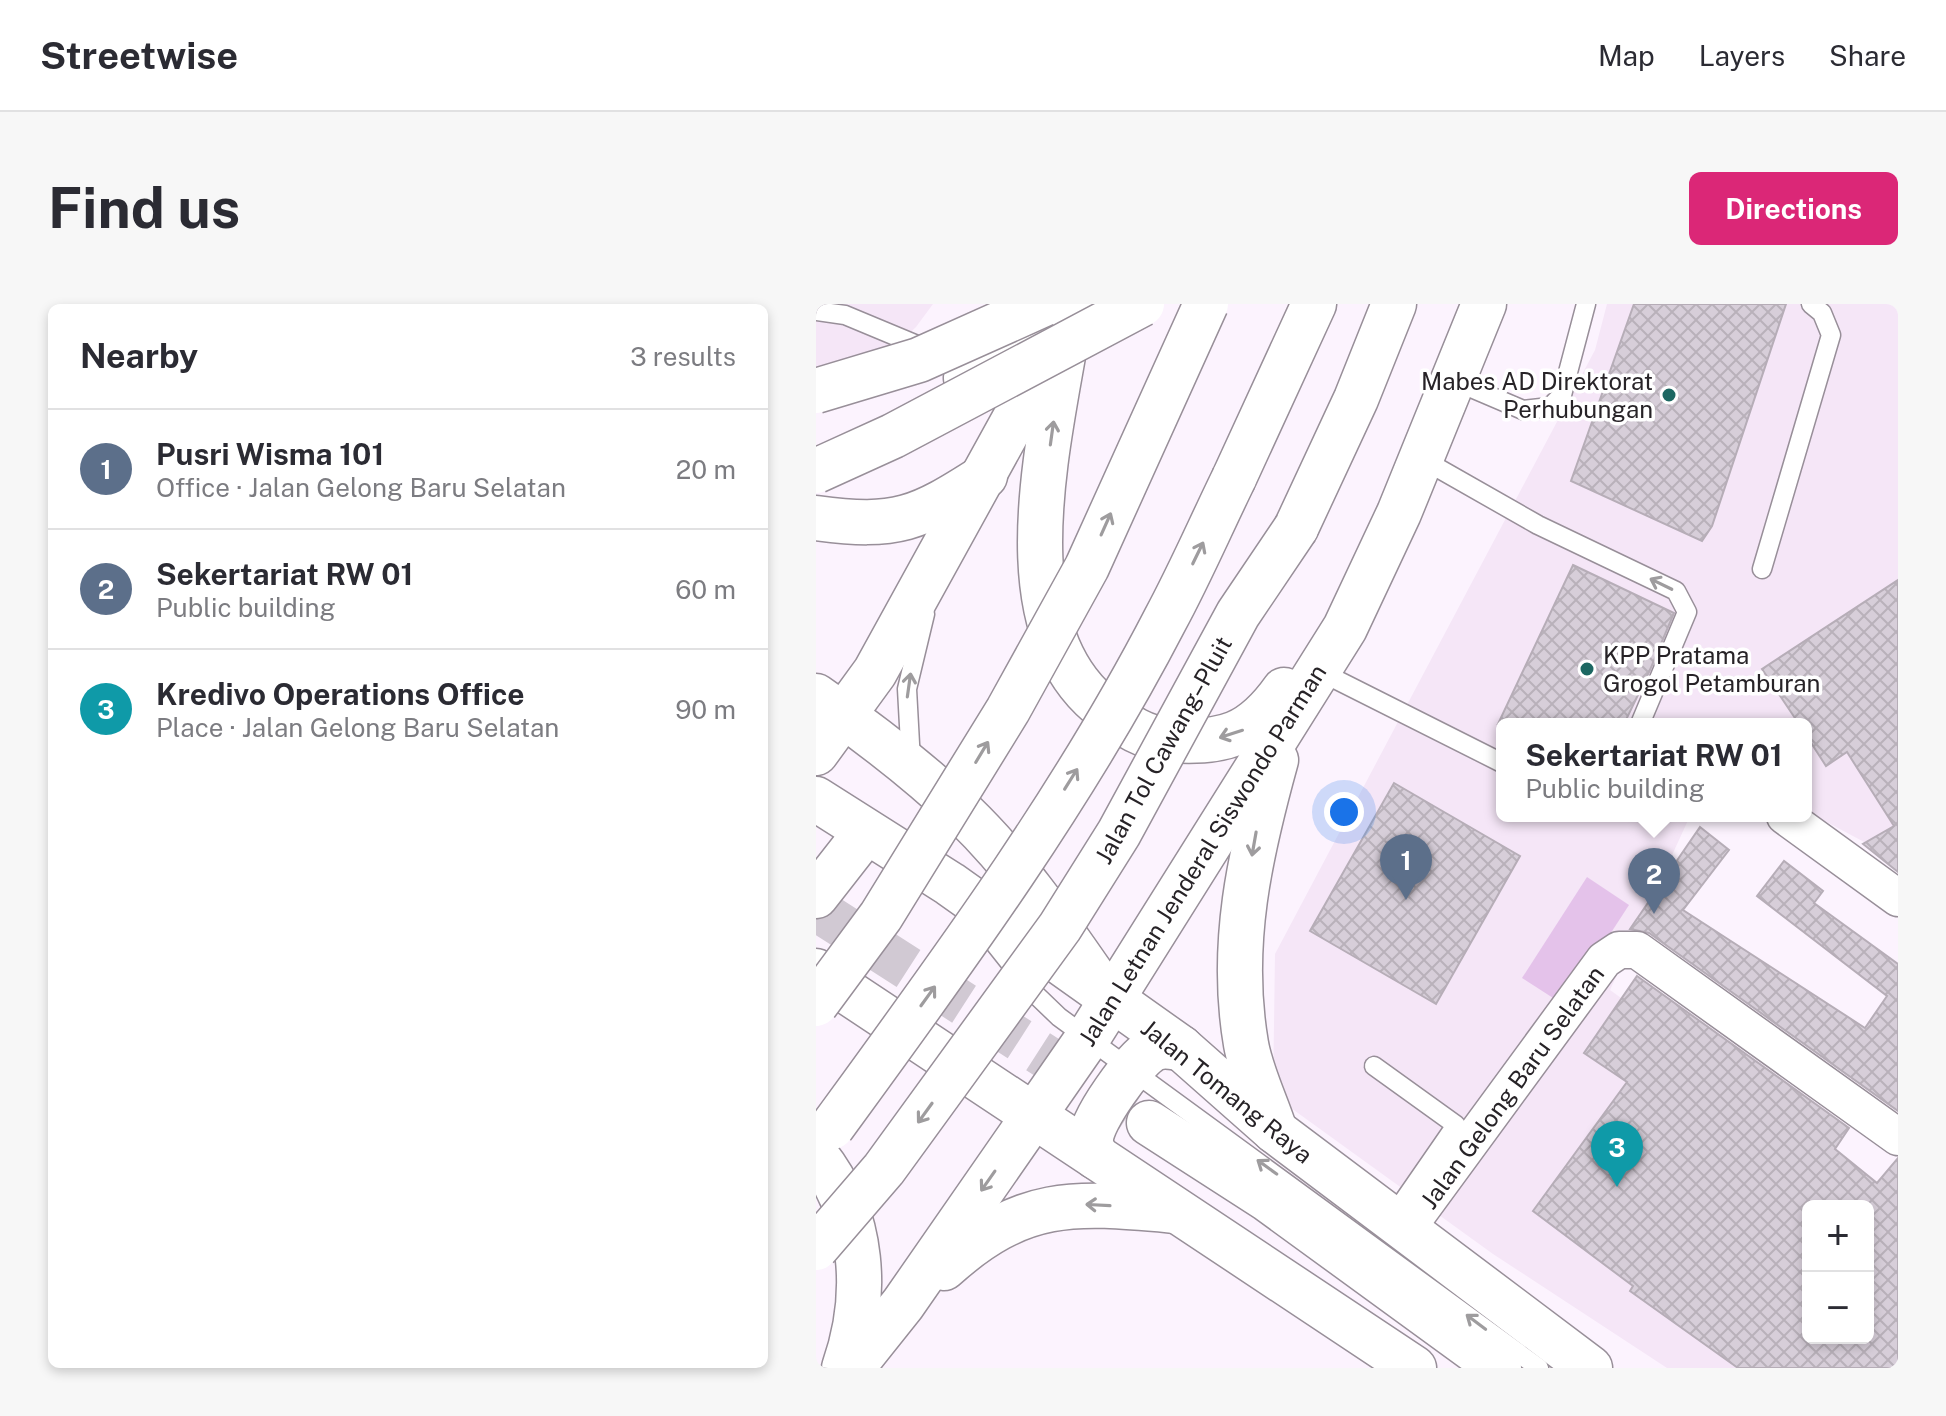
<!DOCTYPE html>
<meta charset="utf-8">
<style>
:root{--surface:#fff;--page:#f7f7f7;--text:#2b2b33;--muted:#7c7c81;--line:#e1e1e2;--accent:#db2777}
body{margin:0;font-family:"Public Sans",sans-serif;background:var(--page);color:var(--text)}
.controls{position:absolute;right:24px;bottom:24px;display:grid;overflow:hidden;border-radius:12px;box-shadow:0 4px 12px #0003}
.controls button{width:72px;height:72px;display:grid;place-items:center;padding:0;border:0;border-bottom:2px solid var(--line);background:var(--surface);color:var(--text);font:40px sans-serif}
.you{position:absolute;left:528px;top:508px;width:28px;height:28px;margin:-20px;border:6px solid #fff;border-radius:50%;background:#1a73e8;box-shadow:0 0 0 12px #1a73e833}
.badge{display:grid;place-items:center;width:52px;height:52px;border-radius:50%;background:var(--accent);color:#fff;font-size:26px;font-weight:700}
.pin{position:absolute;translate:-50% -66px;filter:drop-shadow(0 2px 4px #0008)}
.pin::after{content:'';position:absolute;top:42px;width:28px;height:24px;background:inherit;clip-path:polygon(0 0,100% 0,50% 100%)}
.popup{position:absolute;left:680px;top:414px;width:316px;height:104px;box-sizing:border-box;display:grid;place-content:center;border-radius:12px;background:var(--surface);filter:drop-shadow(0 2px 6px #0005);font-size:26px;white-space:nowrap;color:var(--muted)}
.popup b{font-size:30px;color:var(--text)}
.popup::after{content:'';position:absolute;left:50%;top:100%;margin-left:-16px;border:16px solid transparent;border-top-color:var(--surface)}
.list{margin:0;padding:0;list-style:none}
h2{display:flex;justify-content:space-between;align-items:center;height:104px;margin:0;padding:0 32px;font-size:34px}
h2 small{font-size:26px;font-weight:400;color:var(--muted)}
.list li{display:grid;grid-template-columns:52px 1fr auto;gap:24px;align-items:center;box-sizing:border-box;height:120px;padding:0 32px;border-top:2px solid var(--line)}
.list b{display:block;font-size:30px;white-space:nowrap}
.list p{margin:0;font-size:26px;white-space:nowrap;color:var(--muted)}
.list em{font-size:26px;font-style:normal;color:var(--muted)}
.map{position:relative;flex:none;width:1082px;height:1064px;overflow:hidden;border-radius:12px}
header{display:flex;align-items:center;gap:48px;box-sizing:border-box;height:112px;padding:0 40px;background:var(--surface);border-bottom:2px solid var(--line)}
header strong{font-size:38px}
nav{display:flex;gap:44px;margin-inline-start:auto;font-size:28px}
.intro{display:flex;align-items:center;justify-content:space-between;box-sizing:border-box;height:192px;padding:0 48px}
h1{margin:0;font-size:56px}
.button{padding:20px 36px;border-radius:12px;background:var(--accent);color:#fff;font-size:28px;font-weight:700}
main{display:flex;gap:48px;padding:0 48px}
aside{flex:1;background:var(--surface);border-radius:12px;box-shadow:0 4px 12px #0003}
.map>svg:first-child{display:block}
.built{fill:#f5e6f7;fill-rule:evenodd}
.garden{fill:#e4c2ea}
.building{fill:url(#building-cross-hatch);stroke:#b6adb7;stroke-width:2;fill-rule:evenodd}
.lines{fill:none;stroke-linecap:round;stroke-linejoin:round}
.motorway-tunnel{stroke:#d1c9d3;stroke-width:44;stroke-dasharray:44 22;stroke-linecap:butt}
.service-casing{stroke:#988f99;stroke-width:21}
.minor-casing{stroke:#988f99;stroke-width:39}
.primary-casing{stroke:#988f99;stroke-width:47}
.trunk-casing{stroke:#988f99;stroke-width:47}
.motorway-casing{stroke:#988f99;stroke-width:47}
.service{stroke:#fff;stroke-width:18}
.minor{stroke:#fff;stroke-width:36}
.primary{stroke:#fff;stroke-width:44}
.trunk{stroke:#fff;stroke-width:44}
.motorway{stroke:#fff;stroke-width:44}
.trunk-bridge-casing{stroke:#988f99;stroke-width:47;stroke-linecap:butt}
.motorway-bridge-casing{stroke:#988f99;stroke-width:47;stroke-linecap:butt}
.trunk-bridge{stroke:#fff;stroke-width:44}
.motorway-bridge{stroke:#fff;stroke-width:44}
.oneway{stroke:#9e9c9e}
.poi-dot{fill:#1c6762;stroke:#fff;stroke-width:3}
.labels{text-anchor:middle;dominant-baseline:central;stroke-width:7;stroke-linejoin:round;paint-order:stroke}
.poi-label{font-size:24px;fill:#272327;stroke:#fff;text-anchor:end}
.street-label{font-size:24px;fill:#272327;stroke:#fff}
</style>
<header>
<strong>Streetwise</strong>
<nav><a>Map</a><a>Layers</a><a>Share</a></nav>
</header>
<div class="intro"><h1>Find us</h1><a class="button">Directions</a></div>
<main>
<aside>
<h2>Nearby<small>3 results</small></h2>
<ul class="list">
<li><span class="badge" style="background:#5c6f8a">1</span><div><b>Pusri Wisma 101</b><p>Office · Jalan Gelong Baru Selatan</p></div><em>20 m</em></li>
<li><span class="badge" style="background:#5c6f8a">2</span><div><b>Sekertariat RW 01</b><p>Public building</p></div><em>60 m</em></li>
<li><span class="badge" style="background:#0f9aa8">3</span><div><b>Kredivo Operations Office</b><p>Place · Jalan Gelong Baru Selatan</p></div><em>90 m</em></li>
</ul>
</aside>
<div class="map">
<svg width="1082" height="1064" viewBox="0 0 1082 1064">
<defs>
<pattern id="building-cross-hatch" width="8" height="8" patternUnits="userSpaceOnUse" patternTransform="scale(2)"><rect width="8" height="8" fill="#d7ced9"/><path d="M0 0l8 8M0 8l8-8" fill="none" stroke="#b9b1ba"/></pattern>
</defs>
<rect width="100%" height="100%" fill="#fcf3fe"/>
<g class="built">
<polygon points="0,0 117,0 100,23 29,90 0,102"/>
<path d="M791 0H1082V556L990 507V420H686V512H874L794 686 1082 893V1064H851L677 950 457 791 459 650 779 46ZM992 902H1052V1034H992Z"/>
</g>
<polygon class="garden" points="771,573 813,601 748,701 706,674"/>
<g class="building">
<polygon points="818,0 970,0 896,222 886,237 755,177"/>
<polygon points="757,261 858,309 834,366 808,420 682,420"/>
<polygon points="1082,276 1082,568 1047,540 1078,522 1031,448 1010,462 990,431 990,420 983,420 946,365"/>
<polygon points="578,479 704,552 620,700 494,627"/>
<polygon points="884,523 913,546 867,606 1049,724 1071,692 941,592 968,557 1007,587 998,599 1082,660 1082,807 833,629 814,625"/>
<path d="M821 672 1033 824 1019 845 1061 879 1082 854V1064H922L814 987 817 982 717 907 811 778 768 749ZM992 902H1052V1034H992Z"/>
</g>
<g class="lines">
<polyline class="motorway-tunnel" points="0,605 333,819"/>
<g class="service-casing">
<g id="service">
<polyline points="0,7 29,11 113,46"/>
<polyline points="639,77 707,106 734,103 746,91 770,0"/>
<polyline points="606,155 722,221 860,287 871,308 824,420"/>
<polyline points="946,265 1015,31 1006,9 995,0"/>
<polyline points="503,367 686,459"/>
<polyline points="95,458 91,385 109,310"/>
<polyline points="163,620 217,688 243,713 723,1064"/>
<polyline points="558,762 640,821 575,915"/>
</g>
</g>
<g class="minor-casing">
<g id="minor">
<polyline points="969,512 1082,594"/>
<polyline points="590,926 788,656 803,646 821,646 1082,833"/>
</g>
</g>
<g class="primary-casing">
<g id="primary">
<polyline points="0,495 134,580 365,744 459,827 774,1064"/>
<polyline points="0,667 598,1064"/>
<path d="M280 853C278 848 274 841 275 835 275 816 318 757 334 747 344 740 354 743 365 744"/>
</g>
</g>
<g class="trunk-casing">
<g id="trunk">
<path d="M253 16C236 129 181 325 290 406 309 421 329 435 354 436 408 440 436 431 468 386"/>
<polyline points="0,449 59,368 237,45"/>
<polyline points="0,592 50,528"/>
<path d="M459 827C450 799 435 769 430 740 413 641 434 550 460 456"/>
<path d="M0 851C49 912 53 992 28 1064"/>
<path d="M128 964C208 892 259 898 360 907"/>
<polyline points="36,1064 87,1000 271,735 529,324 583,209 668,0"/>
</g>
</g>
<g class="motorway-casing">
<g id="motorway">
<polyline points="150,74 259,0"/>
<polyline points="418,174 498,0"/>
<path d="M0 214C81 225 102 215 169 172"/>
<polyline points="480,224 540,95 578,0"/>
<path d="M0 392C52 428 103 467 149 511 205 565 249 632 293 695"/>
<polyline points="333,819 451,895 683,1064"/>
</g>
</g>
<use href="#service" class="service"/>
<use href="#minor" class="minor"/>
<use href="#primary" class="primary"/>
<use href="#trunk" class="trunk"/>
<use href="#motorway" class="motorway"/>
<g class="trunk-bridge-casing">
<polyline id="trunk-bridge" points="0,700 65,612 192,406 271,263 390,0"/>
</g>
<g class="motorway-bridge-casing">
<g id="motorway-bridge">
<polyline points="0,87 103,56 228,0"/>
<polyline points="0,167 77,132 326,0"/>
<path d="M16 823C135 660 256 496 349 316 374 270 395 221 418 174"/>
<polyline points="0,944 68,865 244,623 303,529 422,310 480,224"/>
</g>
</g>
<use href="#trunk-bridge" class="trunk-bridge"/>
<use href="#motorway-bridge" class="motorway-bridge"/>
</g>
<defs><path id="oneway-shaft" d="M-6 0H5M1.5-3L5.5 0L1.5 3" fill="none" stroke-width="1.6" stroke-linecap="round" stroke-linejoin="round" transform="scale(2)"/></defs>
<g class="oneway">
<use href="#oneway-shaft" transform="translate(236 129) rotate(-82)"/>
<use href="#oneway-shaft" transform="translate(290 220) rotate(-66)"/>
<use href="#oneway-shaft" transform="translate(382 249) rotate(-64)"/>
<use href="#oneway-shaft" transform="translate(845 280) rotate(-154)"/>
<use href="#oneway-shaft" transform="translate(93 381) rotate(-82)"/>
<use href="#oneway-shaft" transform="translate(415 430) rotate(162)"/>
<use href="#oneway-shaft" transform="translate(166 448) rotate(-59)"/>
<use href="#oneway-shaft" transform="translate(255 475) rotate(-58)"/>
<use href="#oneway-shaft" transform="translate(438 540) rotate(100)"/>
<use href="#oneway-shaft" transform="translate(112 692) rotate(-54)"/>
<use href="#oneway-shaft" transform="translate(109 809) rotate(126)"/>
<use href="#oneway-shaft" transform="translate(451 863) rotate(-144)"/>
<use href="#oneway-shaft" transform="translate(172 877) rotate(125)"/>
<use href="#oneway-shaft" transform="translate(282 901) rotate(-177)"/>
<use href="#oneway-shaft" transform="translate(660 1018) rotate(-143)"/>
</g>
<g class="poi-dot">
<circle cx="853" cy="91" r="8"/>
<circle cx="771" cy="365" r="8"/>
</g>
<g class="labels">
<g class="poi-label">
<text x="837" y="77">Mabes AD Direktorat<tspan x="837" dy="28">Perhubungan</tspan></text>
<text x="787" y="351" text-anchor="start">KPP Pratama<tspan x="787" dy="28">Grogol Petamburan</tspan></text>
</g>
<g class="street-label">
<text transform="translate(347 446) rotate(-61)">Jalan Tol Cawang–Pluit</text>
<text transform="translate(386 551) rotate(-58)">Jalan Letnan Jenderal Siswondo Parman</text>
<text transform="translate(696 783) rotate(-54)">Jalan Gelong Baru Selatan</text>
<text transform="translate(411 787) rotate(39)">Jalan Tomang Raya</text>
</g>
</g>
</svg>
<div class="controls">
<button>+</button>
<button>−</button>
</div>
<div class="you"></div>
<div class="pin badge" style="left:590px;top:596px;background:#5c6f8a">1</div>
<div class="pin badge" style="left:838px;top:610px;background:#5c6f8a">2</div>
<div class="popup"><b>Sekertariat RW 01</b>Public building</div>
<div class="pin badge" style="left:801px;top:883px;background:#0f9aa8">3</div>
</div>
</main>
